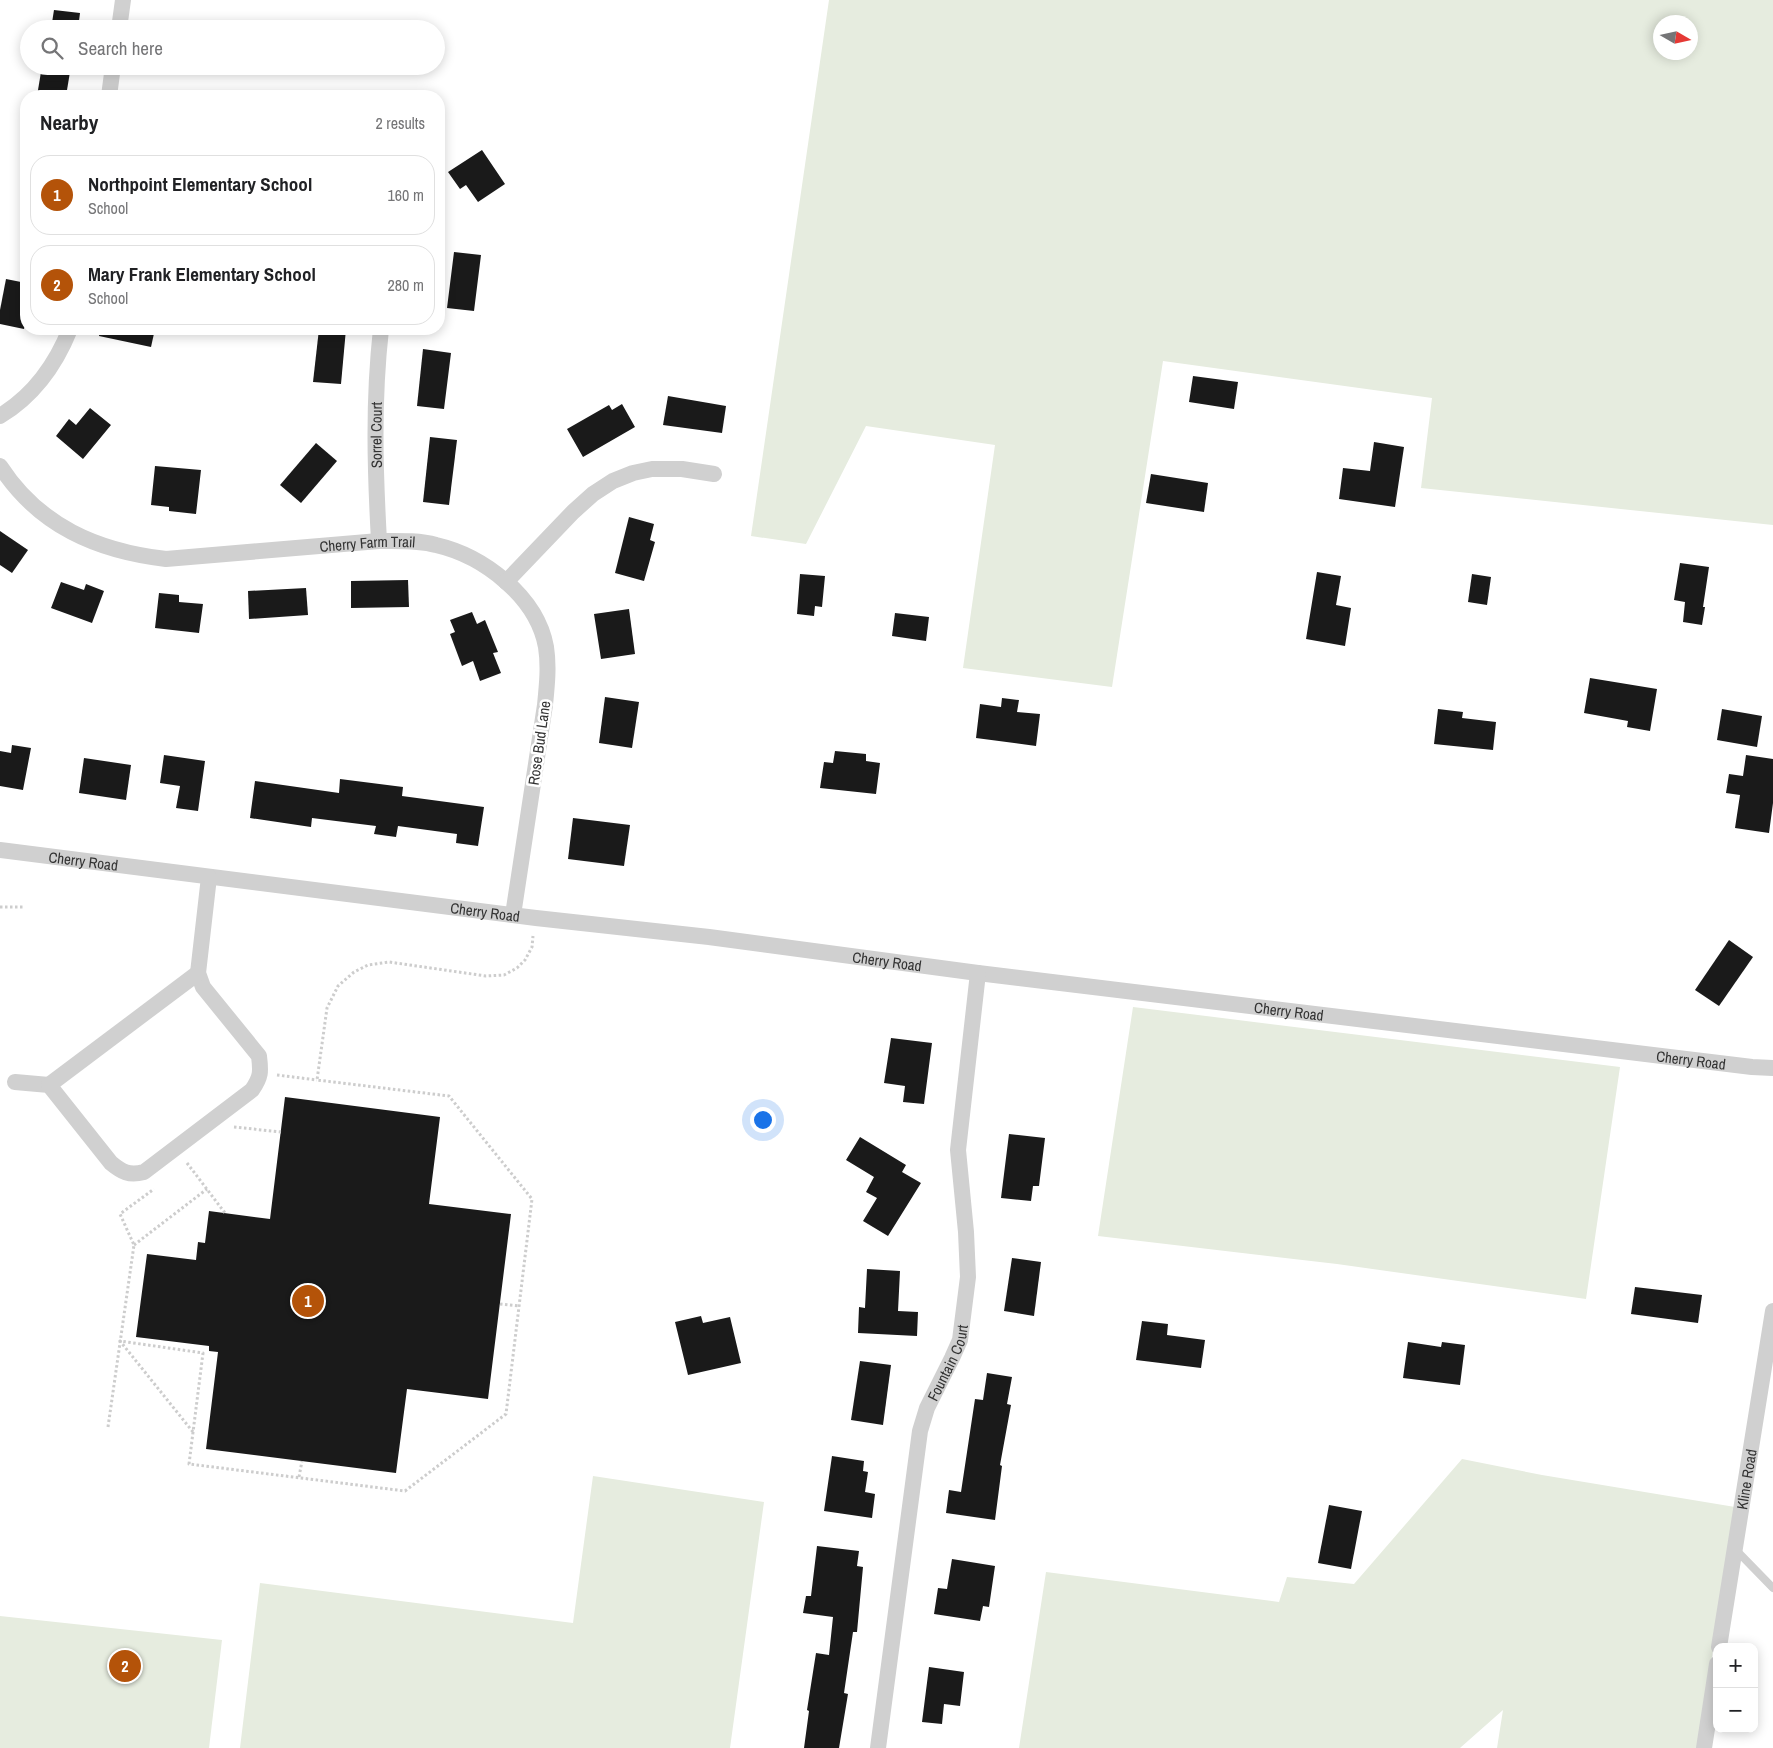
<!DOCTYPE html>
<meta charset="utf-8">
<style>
:root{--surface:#fff;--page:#f2f2f2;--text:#202124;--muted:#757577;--line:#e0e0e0;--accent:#b45309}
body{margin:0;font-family:"Archivo Narrow",sans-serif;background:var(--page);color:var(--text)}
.controls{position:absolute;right:15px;bottom:15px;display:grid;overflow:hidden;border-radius:10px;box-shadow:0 2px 12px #0003}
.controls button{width:45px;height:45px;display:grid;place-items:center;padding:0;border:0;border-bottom:1px solid var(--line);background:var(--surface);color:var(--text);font:25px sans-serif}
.compass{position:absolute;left:1653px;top:15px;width:45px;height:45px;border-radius:50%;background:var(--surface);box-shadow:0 2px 12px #0003;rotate:99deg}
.you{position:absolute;left:762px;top:1119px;width:18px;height:18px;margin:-12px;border:4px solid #fff;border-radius:50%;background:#1a73e8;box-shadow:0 0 0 8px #1a73e833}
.badge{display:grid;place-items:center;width:32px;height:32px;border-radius:50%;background:var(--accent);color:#fff;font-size:16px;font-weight:700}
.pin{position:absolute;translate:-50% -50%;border:2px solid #fff;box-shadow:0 1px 5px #0006}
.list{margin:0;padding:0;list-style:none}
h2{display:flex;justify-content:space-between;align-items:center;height:65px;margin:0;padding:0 20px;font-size:21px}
h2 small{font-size:16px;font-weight:400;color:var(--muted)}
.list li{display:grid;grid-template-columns:32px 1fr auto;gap:15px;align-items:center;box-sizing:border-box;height:80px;margin:0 10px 10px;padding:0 10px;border:1px solid var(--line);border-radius:20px}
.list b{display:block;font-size:19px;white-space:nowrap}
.list p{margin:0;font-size:16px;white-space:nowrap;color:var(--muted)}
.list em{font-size:16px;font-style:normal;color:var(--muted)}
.icon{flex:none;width:28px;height:28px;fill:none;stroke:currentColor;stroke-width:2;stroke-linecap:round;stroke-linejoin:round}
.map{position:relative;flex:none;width:1773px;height:1748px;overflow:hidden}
.search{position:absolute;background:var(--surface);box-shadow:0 2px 12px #0003;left:20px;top:20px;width:425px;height:55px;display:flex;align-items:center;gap:12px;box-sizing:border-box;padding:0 18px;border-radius:28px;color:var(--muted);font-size:19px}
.panel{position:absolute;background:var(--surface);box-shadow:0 2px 12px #0003;left:20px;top:90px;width:425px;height:245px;border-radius:20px}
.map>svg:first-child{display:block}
.green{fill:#e6ecdf;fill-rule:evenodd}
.building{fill:#1a1a1a}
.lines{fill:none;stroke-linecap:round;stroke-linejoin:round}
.path{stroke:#cdcdcd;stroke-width:3;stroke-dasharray:2.5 2.5;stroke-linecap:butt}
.service{stroke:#d0d0d0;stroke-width:8}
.minor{stroke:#d0d0d0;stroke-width:16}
.labels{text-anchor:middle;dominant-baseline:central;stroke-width:5;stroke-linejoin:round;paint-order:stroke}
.street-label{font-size:15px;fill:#333;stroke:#fff}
</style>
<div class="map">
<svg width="1773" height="1748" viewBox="0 0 1773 1748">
<rect width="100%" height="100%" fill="#fff"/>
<g class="green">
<path d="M829 0H1773V525L1421 488 1432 398 1163 361 1112 687 963 668 995 445 866 426 806 544 751 536ZM1660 22H1690V52H1660Z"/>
<polygon points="1133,1007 1620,1067 1586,1299 1337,1264 1098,1236"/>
<polygon points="1462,1459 1542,1475 1735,1507 1698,1748 1497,1748 1503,1710 1460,1748 1019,1748 1046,1572 1279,1602 1287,1577 1354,1584"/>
<polygon points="593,1476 764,1502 730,1748 240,1748 260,1583 573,1623"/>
<polygon points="0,1616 222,1640 209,1748 0,1748"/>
</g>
<g class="building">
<polygon points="54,10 80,13 78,29 51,29"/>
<polygon points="42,66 71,66 66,96 37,96"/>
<polygon points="482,150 505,184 478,202 466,185 460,189 448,172"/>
<polygon points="454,252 481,255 474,311 447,308"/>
<polygon points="6,279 26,283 26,318 24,329 0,324 0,310"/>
<polygon points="100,329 155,329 151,347 99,336"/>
<polygon points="319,329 346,329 341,384 313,382"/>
<polygon points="423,349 451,353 444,409 417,406"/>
<polygon points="1193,376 1238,382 1234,409 1189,402"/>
<polygon points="668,396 726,406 722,433 663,425"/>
<polygon points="622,404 635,427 583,457 567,429 609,405 612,410"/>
<polygon points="90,408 111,425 83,459 56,436 69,419 76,425"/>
<polygon points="430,437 457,440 449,505 423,502"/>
<polygon points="1374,442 1404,447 1395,507 1339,499 1343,468 1370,471"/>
<polygon points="316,443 337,461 301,503 280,485"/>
<polygon points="155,466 201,470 196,514 169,511 169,507 151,505"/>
<polygon points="1151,474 1208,483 1204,512 1146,503"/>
<polygon points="629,517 654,524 650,540 655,542 644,581 615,573"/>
<polygon points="0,531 28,550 12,573 0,565"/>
<polygon points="1680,563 1709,567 1703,607 1705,607 1702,625 1683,622 1685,602 1674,600"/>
<polygon points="1317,572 1341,576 1336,605 1351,608 1345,646 1306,639"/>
<polygon points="800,574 825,576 822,607 815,606 814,616 797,614"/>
<polygon points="1472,574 1491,577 1487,605 1468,602"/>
<polygon points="408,580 409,607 351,608 351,581"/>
<polygon points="61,582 84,590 86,584 104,591 92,623 51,608"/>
<polygon points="306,588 308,615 249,619 248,591"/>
<polygon points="159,593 179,595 179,602 203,604 199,633 155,628"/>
<polygon points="629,609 635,654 601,659 594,614"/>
<polygon points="472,612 477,624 485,620 498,652 493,653 501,673 480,681 473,661 462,666 450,634 455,632 450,620"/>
<polygon points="895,613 929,617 926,641 892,636"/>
<polygon points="1590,678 1657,689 1650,731 1627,727 1628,721 1584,713"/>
<polygon points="605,697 639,702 632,748 599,743"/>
<polygon points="1002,698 1019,700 1017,712 1040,714 1036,746 976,738 980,704 1001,707"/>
<polygon points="1438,709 1463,712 1462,718 1496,722 1493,750 1434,744"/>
<polygon points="1722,709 1762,716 1757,747 1717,740"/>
<polygon points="12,745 31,748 23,790 0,786 0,751 11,753"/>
<polygon points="835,751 866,754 866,761 880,763 876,794 820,788 824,762 833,763"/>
<polygon points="164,755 205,761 198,811 176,808 180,786 160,783"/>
<polygon points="1746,755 1773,759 1773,803 1769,833 1735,828 1740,795 1726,793 1729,774 1743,776"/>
<polygon points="84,758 131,765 126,800 79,793"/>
<polygon points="340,779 403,787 402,796 484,807 478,846 456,843 457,834 398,826 396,837 374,834 376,826 312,818 311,827 250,818 255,781 339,793"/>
<polygon points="573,818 630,825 624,866 568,859"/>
<polygon points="1729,940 1753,957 1719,1006 1695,990"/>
<polygon points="891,1038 932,1043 924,1104 903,1102 905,1086 884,1083"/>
<polygon points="285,1097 440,1117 429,1204 511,1214 488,1399 407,1389 396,1473 206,1449 218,1352 209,1351 209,1346 136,1337 147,1254 196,1260 198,1242 205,1243 209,1211 270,1219"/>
<polygon points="1009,1134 1045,1138 1039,1186 1033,1186 1031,1201 1001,1198"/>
<polygon points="860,1137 906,1165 902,1172 921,1183 888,1236 863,1221 877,1198 866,1192 874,1177 846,1160"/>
<polygon points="1012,1258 1041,1262 1034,1316 1004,1311"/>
<polygon points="867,1269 900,1271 898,1311 918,1312 917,1336 858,1333 859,1307 865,1308"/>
<polygon points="1635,1287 1702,1295 1698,1323 1631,1314"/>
<polygon points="701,1316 703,1323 730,1317 741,1363 688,1375 675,1322"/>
<polygon points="1142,1321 1168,1324 1167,1335 1205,1340 1201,1368 1136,1360"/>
<polygon points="1408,1342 1441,1347 1442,1342 1465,1345 1460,1385 1403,1378"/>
<polygon points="860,1361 891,1365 883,1425 851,1420"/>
<polygon points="987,1373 1012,1377 1007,1404 1011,1405 1000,1465 1002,1466 995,1520 946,1513 949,1490 961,1492 975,1399 983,1400"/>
<polygon points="832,1456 864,1461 863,1471 868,1472 865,1492 875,1494 872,1518 824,1511"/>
<polygon points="1329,1505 1362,1511 1351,1569 1318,1563"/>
<polygon points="817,1546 859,1551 857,1566 863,1567 857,1632 853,1632 844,1693 848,1694 839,1748 804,1748 809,1711 807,1710 816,1653 829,1655 833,1617 803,1613 806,1596 811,1596"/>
<polygon points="952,1559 995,1566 989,1607 983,1606 980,1621 934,1614 938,1588 947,1589"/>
<polygon points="929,1667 964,1672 960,1706 944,1704 942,1724 922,1722"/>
</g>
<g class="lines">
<g class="path">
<polyline points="0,907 24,907"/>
<polyline points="277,1075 317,1080"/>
<polyline points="234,1127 281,1132"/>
<polyline points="187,1163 225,1213"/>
<polyline points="134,1245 207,1189"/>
<polyline points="500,1304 519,1306"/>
<polyline points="108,1427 134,1245 120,1214 154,1189"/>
<polyline points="193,1432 120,1341 203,1353 189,1464 405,1491 506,1414 532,1199 449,1096 317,1080 327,1008 338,986 354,972 368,965 389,962 486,976 504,975 517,968 525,960 532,947 533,936"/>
<polyline points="299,1477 302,1461"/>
</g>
<polyline class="service" points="1736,1550 1773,1588"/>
<g class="minor">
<polyline points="119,29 123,0"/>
<polyline points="109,96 113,66"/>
<path d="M0 416C33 396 56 364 70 329"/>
<path id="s1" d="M0 466C39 526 97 551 166 559L379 541C398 541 418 540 436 545 484 556 537 597 546 647 549 666 547 685 545 705L513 915"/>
<path id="s2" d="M379 541C375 469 373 401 381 329"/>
<polyline points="506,582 573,512 593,494 613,481 633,473 652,469 682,469 714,474"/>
<path id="s3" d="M0 850 536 918 709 937 978 973 1752 1067 1773 1068"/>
<path d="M15 1082 49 1085 111 1163C122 1172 129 1176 144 1172L252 1090C261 1077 261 1072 259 1056L203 987 198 973 209 877"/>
<polyline points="49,1085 198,973"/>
<path id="s4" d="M1719 1647 1773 1311"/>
<path id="s5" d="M878 1748 920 1431 927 1408 952 1358 960 1340 968 1277 966 1232 958 1150 978 973"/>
<polyline points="1704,1748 1717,1664"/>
</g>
</g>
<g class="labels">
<g class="street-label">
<text stroke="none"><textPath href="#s2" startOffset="106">Sorrel Court</textPath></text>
<text stroke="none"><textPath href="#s1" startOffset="399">Cherry Farm Trail</textPath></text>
<text transform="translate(539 743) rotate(-82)">Rose Bud Lane</text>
<text stroke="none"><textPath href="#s3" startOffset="84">Cherry Road</textPath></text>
<text stroke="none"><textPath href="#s3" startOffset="489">Cherry Road</textPath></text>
<text stroke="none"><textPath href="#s3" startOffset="894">Cherry Road</textPath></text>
<text stroke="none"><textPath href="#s3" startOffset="1299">Cherry Road</textPath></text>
<text stroke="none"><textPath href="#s3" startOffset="1704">Cherry Road</textPath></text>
<text stroke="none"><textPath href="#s5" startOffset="394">Fountain Court</textPath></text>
<text stroke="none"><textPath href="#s4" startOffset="170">Kline Road</textPath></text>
</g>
</g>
</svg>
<div class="controls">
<button>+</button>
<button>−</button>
</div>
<svg class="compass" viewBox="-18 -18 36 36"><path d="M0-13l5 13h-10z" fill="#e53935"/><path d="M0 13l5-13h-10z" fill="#757577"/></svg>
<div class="you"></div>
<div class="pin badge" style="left:308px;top:1301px">1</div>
<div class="pin badge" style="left:125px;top:1666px">2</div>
<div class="search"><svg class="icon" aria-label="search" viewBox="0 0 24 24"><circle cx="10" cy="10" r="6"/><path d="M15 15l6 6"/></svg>Search here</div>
<section class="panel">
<h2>Nearby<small>2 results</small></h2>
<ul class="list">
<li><span class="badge">1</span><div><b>Northpoint Elementary School</b><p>School</p></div><em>160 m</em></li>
<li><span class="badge">2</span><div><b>Mary Frank Elementary School</b><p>School</p></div><em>280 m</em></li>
</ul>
</section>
</div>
